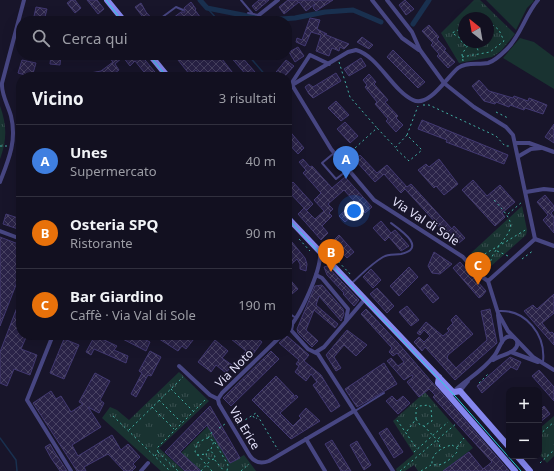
<!DOCTYPE html>
<html lang="it">
<meta charset="utf-8">
<style>
:root{--surface:#121020;--page:#1f1e2d;--text:#f1f3f6;--muted:#9c9da5;--line:#31303e;--accent:#27d5e1}
body{margin:0;font-family:"Noto Sans",sans-serif;background:var(--page);color:var(--text)}
.controls{position:absolute;right:12px;bottom:12px;display:grid;overflow:hidden;border-radius:8px;box-shadow:0 4px 16px #0002}
.controls button{width:36px;height:36px;display:grid;place-items:center;padding:0;border:0;border-bottom:1px solid var(--line);background:var(--surface);color:var(--text);font:20px sans-serif}
.compass{position:absolute;left:458px;top:12px;width:36px;height:36px;border-radius:50%;background:var(--surface);box-shadow:0 4px 16px #0002;rotate:329deg}
.you{position:absolute;left:354px;top:211px;width:14px;height:14px;margin:-10px;border:3px solid #fff;border-radius:50%;background:#1a73e8;box-shadow:0 0 0 6px #1a73e833}
.badge{display:grid;place-items:center;width:26px;height:26px;border-radius:50%;background:var(--accent);color:#fff;font-size:13px;font-weight:700}
.pin{position:absolute;translate:-50% -33px;filter:drop-shadow(0 1px 2px #0008)}
.pin::after{content:'';position:absolute;top:21px;width:14px;height:12px;background:inherit;clip-path:polygon(0 0,100% 0,50% 100%)}
.list{margin:0;padding:0;list-style:none}
h2{display:flex;justify-content:space-between;align-items:center;height:52px;margin:0;padding:0 16px;font-size:17px}
h2 small{font-size:13px;font-weight:400;color:var(--muted)}
.list li{display:grid;grid-template-columns:26px 1fr auto;gap:12px;align-items:center;box-sizing:border-box;height:72px;padding:0 16px;border-top:1px solid var(--line)}
.list b{display:block;font-size:15px;white-space:nowrap}
.list p{margin:0;font-size:13px;white-space:nowrap;color:var(--muted)}
.list em{font-size:13px;font-style:normal;color:var(--muted)}
.icon{flex:none;width:22px;height:22px;fill:none;stroke:currentColor;stroke-width:2;stroke-linecap:round;stroke-linejoin:round}
.map{position:relative;flex:none;width:554px;height:471px;overflow:hidden}
.search{position:absolute;background:var(--surface);box-shadow:0 4px 16px #0002;left:16px;top:16px;width:276px;height:44px;display:flex;align-items:center;gap:10px;box-sizing:border-box;padding:0 14px;border-radius:16px;color:var(--muted);font-size:15px}
.panel{position:absolute;background:var(--surface);box-shadow:0 4px 16px #0002;left:16px;top:72px;width:276px;height:268px;border-radius:16px}
.map>svg:first-child{display:block}
.green{fill:#193331}
.park{fill:url(#park-tufts);fill-rule:evenodd}
.lines{fill:none;stroke-linecap:round;stroke-linejoin:round}
.stream{stroke:#19304f;stroke-width:1.5}
.canal{stroke:#19304f;stroke-width:5}
.building{fill:url(#building-cross-hatch);stroke:#423971}
.path{stroke:#42afa4;stroke-width:1;stroke-dasharray:2 3;stroke-linecap:butt}
.lane{stroke:#474682;stroke-width:2}
.street{stroke:#474682;stroke-width:4}
.secondary{stroke:#8586ee;stroke-width:6}
.tram{stroke:#27d5e1;stroke-width:1}
.labels{text-anchor:middle;dominant-baseline:central;stroke-width:3;stroke-linejoin:round;paint-order:stroke}
.street-label{font-size:12px;fill:#e4e2fb;stroke:#18152a}
</style>
<div class="map">
<svg width="554" height="471" viewBox="0 0 554 471">
<defs>
<pattern id="park-tufts" width="24" height="20" patternUnits="userSpaceOnUse"><rect width="24" height="20" fill="#193331"/><path d="M3 7l-1-3M5 7V3M7 7l1-3M15 17l-1-3M17 17v-4M19 17l1-3" fill="none" stroke="#3a5050"/></pattern>
<pattern id="building-cross-hatch" width="8" height="8" patternUnits="userSpaceOnUse"><rect width="8" height="8" fill="#2a2348"/><path d="M0 0l8 8M0 8l8-8" fill="none" stroke="#494363"/></pattern>
</defs>
<rect width="100%" height="100%" fill="#18152a"/>
<g class="green">
<polygon points="486,0 533,0 534,1 527,8 516,30"/>
<polygon points="520,38 534,42 554,57 554,89 503,58"/>
</g>
<g class="park">
<path d="M474 0H480L515 34 501 51 492 57 459 63 441 33ZM464 18H488V42H464Z"/>
<path d="M0 106C7 125 7 140 0 159Z"/>
<polygon points="522,206 527,230 526,235 490,267 483,267 471,253"/>
<polygon points="179,372 209,401 159,448 184,471 161,471 102,418 110,407 117,410 129,420"/>
<polygon points="425,392 473,448 443,471 418,471 414,465 405,471 397,471 396,469 414,454 393,421"/>
<polygon points="554,416 554,456 547,463 539,454 539,429"/>
<polygon points="208,426 230,463 244,455 256,471 201,471 181,453"/>
</g>
<g class="lines">
<g class="stream">
<polyline points="207,8 219,21"/>
<polyline points="248,55 267,77"/>
<polyline points="0,438 16,460 17,471"/>
</g>
<g class="canal">
<polyline points="200,0 207,8 268,20 295,18 325,12 353,10 381,22"/>
<polyline points="413,24 429,0"/>
</g>
</g>
<g class="building">
<polygon points="71,0 75,0 81,8 75,13 67,3"/>
<polygon points="87,0 97,0 104,9 98,14"/>
<polygon points="259,0 269,0 256,11 252,6"/>
<polygon points="288,0 333,0 316,11 313,8 315,4 306,11 299,2 284,14 279,7"/>
<polygon points="405,0 414,9 406,15 399,5"/>
<polygon points="191,2 196,9 195,10 203,21 169,21 181,12 185,12 184,8"/>
<polygon points="141,3 146,12 154,21 146,21 135,7"/>
<polygon points="36,7 47,9 44,21 33,21"/>
<polygon points="310,18 320,20 317,29 327,34 324,34 349,44 344,49 340,47 339,51 332,48 329,56 316,51 321,35 311,32 305,46 296,42 297,38 302,40"/>
<polygon points="429,25 439,37 437,39 446,49 444,50 455,62 448,68 437,56 439,54 431,45 433,43 422,31"/>
<polygon points="362,37 373,45 369,49 357,42"/>
<polygon points="298,47 304,56 295,62 289,52"/>
<polygon points="393,50 425,82 418,88 387,57"/>
<polygon points="51,55 61,55 60,65 50,64"/>
<polygon points="107,55 141,55 159,77 148,77 135,61 130,66 123,57 115,64 119,70 110,77 85,77 85,74 101,71 113,62"/>
<polygon points="174,55 219,55 236,77 201,77 196,70 190,75"/>
<polygon points="229,55 240,55 255,72 248,77"/>
<polygon points="361,58 366,66 349,76 344,69"/>
<polygon points="22,60 36,63 32,77 18,73"/>
<polygon points="286,60 294,66 284,77 272,77"/>
<polygon points="336,73 341,81 313,98 309,94 305,87 309,84 313,87"/>
<polygon points="369,74 376,82 374,84 388,100 385,102 398,116 396,118 403,125 396,132 386,121 388,119 375,104 377,102 365,87 367,85 363,80"/>
<polygon points="479,80 489,91 513,98 514,96 528,101 529,98 547,105 543,114 525,108 524,110 510,105 509,107 496,102 495,104 484,101 472,86"/>
<polygon points="336,101 349,115 341,121 328,108"/>
<polygon points="422,120 508,155 504,164 446,142 447,140 418,129"/>
<polygon points="345,122 358,136 350,143 337,129"/>
<polygon points="554,124 554,143 545,137"/>
<polygon points="287,128 304,148 298,154 287,142"/>
<polygon points="360,155 377,173 387,165 407,187 411,184 452,229 454,226 465,238 459,243 448,232 446,234 405,189 401,193 384,174 375,182 355,160"/>
<polygon points="303,159 310,167 312,166 332,188 345,177 372,207 365,213 344,190 328,204 333,209 329,213 332,216 322,226 328,233 321,240 298,214 304,208 287,190 287,178 292,183 293,182 313,204 307,210 305,209 315,219 324,211 314,200 321,193 303,173 306,170 299,162"/>
<polygon points="439,159 458,184 444,195 436,186 434,188 418,170 426,164 429,167"/>
<polygon points="473,180 487,196 500,185 515,202 502,213 505,217 495,226 462,190"/>
<polygon points="545,195 554,206 554,210 551,213 554,217 554,233 543,220 548,215 537,202"/>
<polygon points="348,208 353,215 345,222 339,216"/>
<polygon points="6,214 21,219 21,230 3,224"/>
<polygon points="381,221 391,233 395,230 409,246 401,251 389,237 385,241 373,228"/>
<polygon points="339,235 354,252 347,258 332,242"/>
<polygon points="0,237 21,245 21,272 0,326"/>
<polygon points="292,242 305,258 307,264 306,271 300,269 300,264 297,259 287,268 287,246"/>
<polygon points="434,252 452,264 440,274 432,273 428,266"/>
<polygon points="460,262 486,291 482,296 479,298 453,268"/>
<polygon points="327,266 359,300 354,306 343,294 344,293 327,275 324,267"/>
<polygon points="409,267 418,277 399,296 390,286"/>
<polygon points="371,269 381,280 373,288 363,277"/>
<polygon points="287,276 298,289 292,294 287,289"/>
<polygon points="427,284 439,298 433,303 421,289"/>
<polygon points="322,285 343,309 344,314 341,321 319,296 316,305 338,324 335,328 314,310 306,330 318,341 312,347 298,333 297,329 315,286"/>
<polygon points="377,288 394,306 387,313 370,294"/>
<polygon points="554,294 554,313 542,323 550,333 552,332 554,334 554,345 524,311 533,305 537,309"/>
<polygon points="21,297 21,335 27,335 21,349 37,355 30,375 14,369 7,386 0,383 0,352"/>
<polygon points="407,306 419,320 411,326 399,312"/>
<polygon points="366,309 398,343 509,471 443,471 469,452 483,469 492,462 433,397 435,395 429,389 419,397 407,382 413,377 412,375 404,380 387,361 391,358 398,366 404,362 397,353 393,356 389,352 392,348 361,314"/>
<polygon points="490,309 497,343 455,380 425,347 422,351 414,342 419,337 424,342 430,336 424,330 420,335 417,333 426,322 443,336 449,331 447,329 453,323 451,320 456,315 473,334 448,355 447,358 456,368 487,340 481,311"/>
<polygon points="347,330 367,345 356,356 344,345 334,357 341,368 336,371 326,355"/>
<polygon points="87,335 102,335 100,338 117,346 114,350 128,356 126,363 94,349 91,355 86,352 93,339"/>
<polygon points="115,335 136,335 150,342 146,351"/>
<polygon points="153,335 197,335 186,349 182,346 178,351"/>
<polygon points="226,335 253,335 262,342 247,362 245,360 241,365 237,362 246,351"/>
<polygon points="287,336 309,355 304,361 321,375 340,406 331,412 313,385 317,382 311,374 306,381 295,372 299,366 296,364 299,360 279,343"/>
<polygon points="64,339 79,345 64,379 50,373"/>
<polygon points="215,340 228,351 222,358 232,365 226,373 216,365 211,372 198,362"/>
<polygon points="150,351 161,357 151,376 148,375 136,397 131,394 142,373 139,371"/>
<polygon points="271,351 279,359 231,406 223,398"/>
<polygon points="510,357 521,362 517,370 511,367 482,393 477,386"/>
<polygon points="384,363 397,384 357,407 345,389"/>
<polygon points="539,370 554,387 554,401 532,376"/>
<polygon points="95,373 110,381 100,400 104,403 99,413 88,407 101,427 72,445 78,456 112,435 121,450 128,444 140,457 133,464 136,467 132,471 124,471 108,454 84,467 86,471 77,471 33,403 51,391 56,399 61,396 71,412 83,404 79,402"/>
<polygon points="276,376 294,395 291,399 296,395 298,397 280,413 293,426 301,418 299,416 306,408 320,421 291,439 252,400"/>
<polygon points="392,396 397,401 403,396 410,403 398,414 386,401"/>
<polygon points="210,406 240,458 230,463 207,425 180,452 201,471 185,471 165,452"/>
<polygon points="544,406 550,414 539,423 539,411"/>
<polygon points="387,428 403,452 394,458 379,433"/>
<polygon points="332,440 351,471 341,471 325,444"/>
<polygon points="357,441 371,465 364,470 350,445"/>
<polygon points="50,444 54,451 67,471 60,471 51,458 45,447"/>
</g>
<g class="lines">
<g class="path">
<polyline points="464,31 458,30 452,33 460,38 463,44 468,47"/>
<polyline points="470,43 476,45 479,53"/>
<polyline points="462,57 490,52 504,41 499,30 488,21"/>
<polyline points="463,61 462,54 470,42"/>
<polyline points="339,62 350,97 377,128"/>
<polyline points="423,105 429,105 496,136 505,146 511,146"/>
<polyline points="496,112 508,118"/>
<polyline points="407,135 395,148 409,161 422,150 407,135 418,106"/>
<polyline points="0,146 7,146"/>
<polyline points="344,158 377,128 395,147"/>
<polyline points="287,194 294,201"/>
<polyline points="287,200 290,198"/>
<polyline points="508,214 522,202"/>
<polyline points="299,239 310,251"/>
<polyline points="502,244 527,229"/>
<polyline points="497,251 508,256"/>
<polyline points="335,258 352,276"/>
<polyline points="476,259 500,245"/>
<polyline points="522,259 534,250"/>
<path d="M485 269C492 264 490 259 494 253 513 226 519 227 494 200"/>
<polyline points="479,383 489,373"/>
<polyline points="171,389 193,411"/>
<polyline points="159,400 181,422"/>
<polyline points="152,407 174,429"/>
<polyline points="113,416 170,471"/>
<polyline points="253,416 255,419 257,418"/>
<polyline points="416,419 416,409 419,406 429,405 431,408 432,421 424,426 438,441 441,450"/>
<polyline points="397,420 417,449"/>
<polyline points="237,425 256,413 278,450"/>
<polyline points="219,428 225,424"/>
<polyline points="129,430 183,377"/>
<polyline points="407,431 416,419 420,425 424,426"/>
<polyline points="539,435 554,422"/>
<polyline points="208,438 212,432"/>
<path d="M452 445 457 448V452C451 459 441 468 432 464 431 453 443 447 452 445Z"/>
<polyline points="457,447 464,438"/>
<polyline points="211,449 214,441"/>
<polyline points="158,452 178,471"/>
<polyline points="414,452 448,422"/>
<polyline points="197,455 206,454"/>
<polyline points="155,456 158,452 157,448 205,400"/>
<polyline points="214,459 210,460 206,454 208,450 210,450 215,456 214,459 224,471"/>
<polyline points="540,463 554,450"/>
<polyline points="201,471 210,461"/>
<polyline points="212,471 195,452 197,443 207,438 214,441 228,465 227,471"/>
<polyline points="241,471 249,464"/>
<polyline points="400,471 457,423"/>
<polyline points="421,471 431,465"/>
</g>
<g class="lane">
<polyline points="241,0 252,13"/>
<polyline points="248,13 258,15"/>
<polyline points="157,21 176,7 183,10"/>
<polyline points="334,153 322,163 336,179 349,169"/>
<path d="M352 283C362 274 371 264 383 257 388 254 395 255 401 254 428 248 399 229 391 223"/>
<path d="M498 311C526 309 546 335 543 362"/>
<polyline points="287,312 296,318"/>
<polyline points="355,411 384,393"/>
</g>
<g class="street">
<polyline points="372,0 402,38 419,50"/>
<polyline points="387,0 412,32 420,50 444,83 474,107 506,127 513,135 535,239"/>
<polyline points="259,15 278,0"/>
<polyline points="292,85 331,149 374,200 463,257 478,274 488,281 498,313 508,331 533,357 554,370"/>
<polyline points="292,85 293,81 310,55 329,64"/>
<path d="M287 88 348 52 356 50C378 56 392 90 413 100 429 108 447 77 458 68 466 62 478 65 488 63 495 61 502 54 507 49 521 35 525 15 538 0"/>
<polyline points="516,143 529,143 554,152"/>
<polyline points="519,156 531,149 541,148"/>
<path d="M0 182C9 159 17 140 11 116 8 105 1 94 2 83L24 0"/>
<polyline points="526,192 544,189 554,190"/>
<polyline points="0,231 21,239"/>
<polyline points="535,239 554,246"/>
<polyline points="316,275 322,278 348,309 346,320"/>
<polyline points="488,281 535,239"/>
<polyline points="498,315 502,342"/>
<polyline points="292,325 291,330 308,349 318,354 393,471"/>
<path d="M287 330C300 317 322 269 320 252"/>
<polyline points="53,335 27,400 71,471"/>
<polyline points="316,352 324,347 365,299"/>
<polyline points="511,352 538,362"/>
<path d="M493 360C502 354 520 353 517 341"/>
<polyline points="179,366 210,395 218,399"/>
<path d="M454 391C467 379 483 371 494 356 500 349 502 333 513 337"/>
<polyline points="460,391 468,381"/>
<path d="M218 399 219 404 250 456C255 463 261 464 269 461L354 411"/>
<polyline points="218,399 222,393 282,335"/>
<polyline points="306,439 325,471"/>
<polyline points="141,471 148,463"/>
</g>
<g class="secondary">
<polyline points="107,0 124,21"/>
<polyline points="150,55 168,77"/>
<polyline points="287,217 453,392"/>
<polyline points="439,377 438,383 515,471"/>
<polyline points="450,393 460,391 509,447"/>
<polyline points="517,456 530,471"/>
</g>
<g class="tram">
<polyline points="106,0 122,21"/>
<polyline points="149,55 167,77"/>
<polyline points="287,218 455,396 521,471"/>
</g>
</g>
<g class="labels">
<g class="street-label">
<text transform="translate(426 221) rotate(33)">Via Val di Sole</text>
<text transform="translate(234 368) rotate(-45)">Via Noto</text>
<text transform="translate(245 428) rotate(59)">Via Erice</text>
</g>
</g>
</svg>
<div class="controls">
<button>+</button>
<button>−</button>
</div>
<svg class="compass" viewBox="-18 -18 36 36"><path d="M0-13l5 13h-10z" fill="#e53935"/><path d="M0 13l5-13h-10z" fill="#9c9da5"/></svg>
<div class="you"></div>
<div class="pin badge" style="left:346px;top:179px;background:#3f7fe0">A</div>
<div class="pin badge" style="left:331px;top:272px;background:#e8710a">B</div>
<div class="pin badge" style="left:478px;top:285px;background:#e8710a">C</div>
<div class="search"><svg class="icon" aria-label="search" viewBox="0 0 24 24"><circle cx="10" cy="10" r="6"/><path d="M15 15l6 6"/></svg>Cerca qui</div>
<section class="panel">
<h2>Vicino<small>3 risultati</small></h2>
<ul class="list">
<li><span class="badge" style="background:#3f7fe0">A</span><div><b>Unes</b><p>Supermercato</p></div><em>40 m</em></li>
<li><span class="badge" style="background:#e8710a">B</span><div><b>Osteria SPQ</b><p>Ristorante</p></div><em>90 m</em></li>
<li><span class="badge" style="background:#e8710a">C</span><div><b>Bar Giardino</b><p>Caffè · Via Val di Sole</p></div><em>190 m</em></li>
</ul>
</section>
</div>
